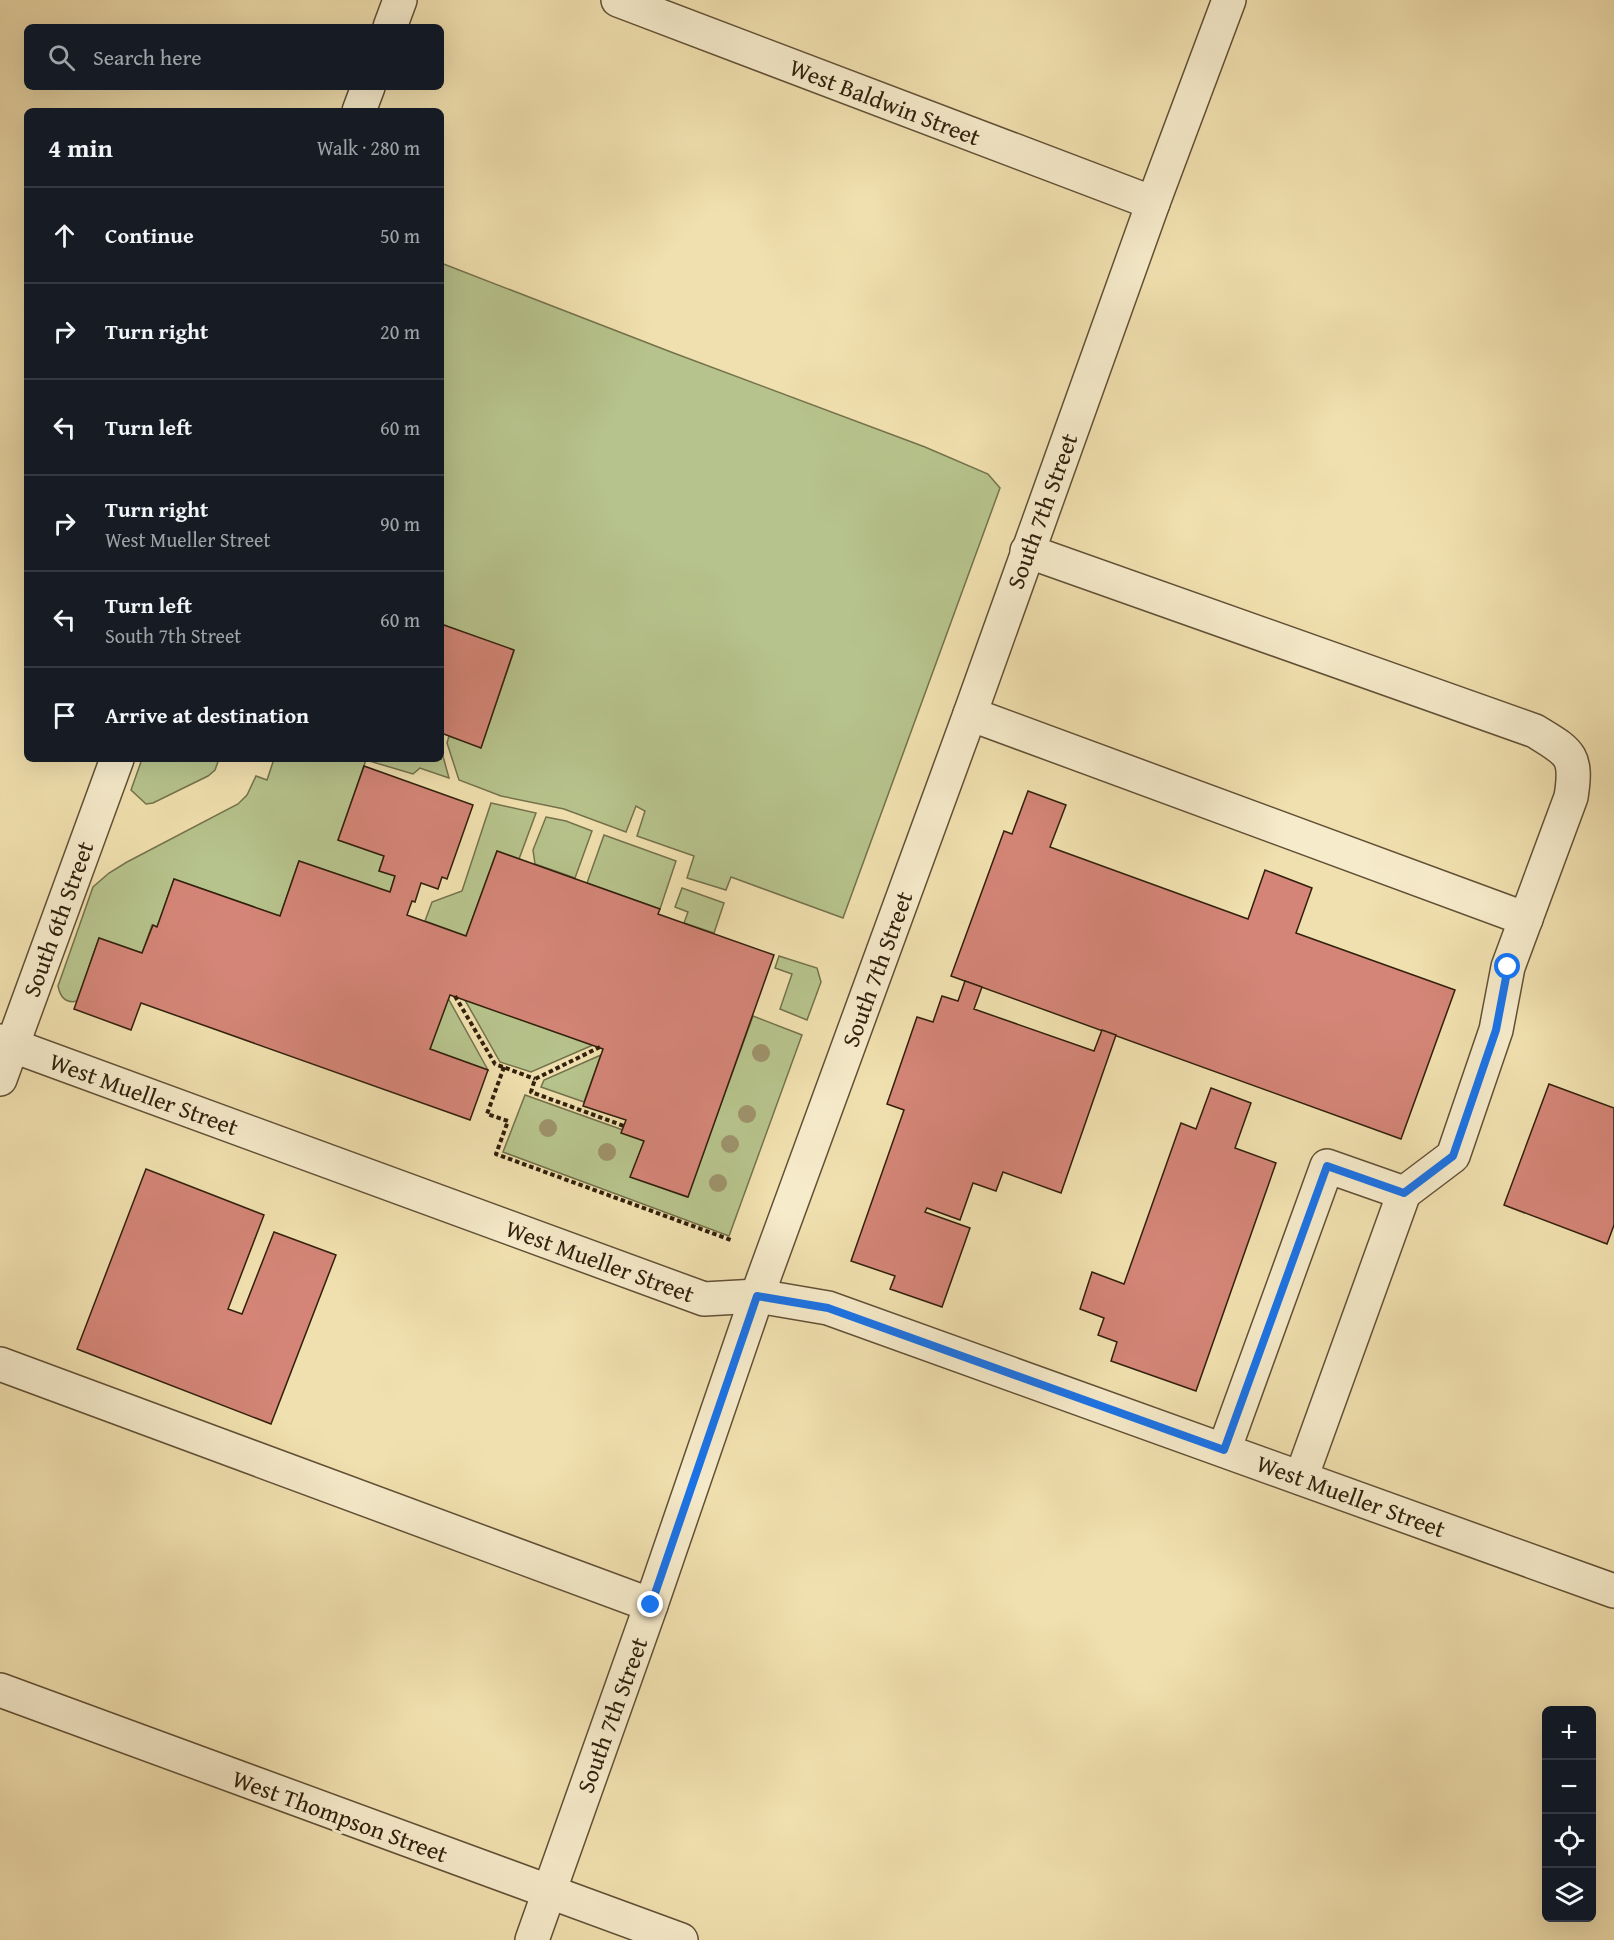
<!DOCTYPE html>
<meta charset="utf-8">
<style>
:root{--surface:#171b24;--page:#242831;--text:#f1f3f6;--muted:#9ea1a6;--line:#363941}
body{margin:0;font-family:"Gentium Book Plus",serif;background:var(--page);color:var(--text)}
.controls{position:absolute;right:18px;bottom:18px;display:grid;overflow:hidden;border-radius:9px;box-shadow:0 6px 24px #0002}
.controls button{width:54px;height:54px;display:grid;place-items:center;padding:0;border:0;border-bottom:2px solid var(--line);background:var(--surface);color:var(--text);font:30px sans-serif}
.stop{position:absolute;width:18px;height:18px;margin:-14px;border:4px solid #1a73e8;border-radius:50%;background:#fff}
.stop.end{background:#1a73e8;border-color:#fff;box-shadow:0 2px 6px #0008}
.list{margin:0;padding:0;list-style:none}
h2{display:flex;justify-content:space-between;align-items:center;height:78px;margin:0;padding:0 24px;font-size:26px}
h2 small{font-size:20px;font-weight:400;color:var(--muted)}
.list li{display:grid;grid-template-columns:39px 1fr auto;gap:18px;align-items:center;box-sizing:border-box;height:96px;padding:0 24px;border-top:2px solid var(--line)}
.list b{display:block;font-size:22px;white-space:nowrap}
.list p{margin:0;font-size:20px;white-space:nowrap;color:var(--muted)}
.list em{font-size:20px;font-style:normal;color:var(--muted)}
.icon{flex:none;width:33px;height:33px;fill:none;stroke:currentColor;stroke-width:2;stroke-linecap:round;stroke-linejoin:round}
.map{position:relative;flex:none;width:1614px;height:1940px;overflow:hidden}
.search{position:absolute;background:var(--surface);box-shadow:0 6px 24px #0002;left:24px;top:24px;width:420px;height:66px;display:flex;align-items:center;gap:15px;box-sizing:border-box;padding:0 21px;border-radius:9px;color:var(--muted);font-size:22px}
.panel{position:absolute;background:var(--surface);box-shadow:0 6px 24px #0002;left:24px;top:108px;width:420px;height:654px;border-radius:9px}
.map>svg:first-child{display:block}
.green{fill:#b7c38c;stroke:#74724c;stroke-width:1.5}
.building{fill:#d48577;stroke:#31200c;stroke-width:1.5}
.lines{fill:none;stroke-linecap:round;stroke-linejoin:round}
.minor-casing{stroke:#615035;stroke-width:36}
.path{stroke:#31200c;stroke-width:4;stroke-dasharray:4.5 3;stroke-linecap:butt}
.minor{stroke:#f6ebcb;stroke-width:33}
.tree{fill:#9d916a}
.route{stroke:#1a73e8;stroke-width:8}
.labels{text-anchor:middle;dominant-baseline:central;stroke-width:6;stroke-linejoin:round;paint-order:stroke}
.street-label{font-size:24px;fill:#31200c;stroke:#f6ebcb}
</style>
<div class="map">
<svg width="1614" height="1940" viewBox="0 0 1614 1940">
<rect width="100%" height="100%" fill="#f1e0af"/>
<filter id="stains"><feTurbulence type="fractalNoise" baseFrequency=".00333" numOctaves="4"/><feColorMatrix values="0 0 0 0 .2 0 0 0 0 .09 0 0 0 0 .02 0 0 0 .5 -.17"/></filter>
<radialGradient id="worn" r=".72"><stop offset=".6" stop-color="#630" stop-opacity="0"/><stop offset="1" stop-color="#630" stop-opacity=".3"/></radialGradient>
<g class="green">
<polygon points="441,263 671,352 925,447 988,474 1000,488 843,918 731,877 726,890 687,878 694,856 637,836 645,811 636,806 626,832 564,809 501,796 459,780 447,743 449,736 481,747 514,651 441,624"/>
<path d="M441 749 449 778 420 768 413 774 366 760 338 840 384 856 379 871 395 876 390 892 299 861 280 916 174 879 157 927 152 925 142 953 99 938 77 1001C65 1004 60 996 58 986L93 887 109 873 127 862 238 804 247 795 256 776 267 780 274 759H441Z"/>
<polygon points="142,759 219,759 215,770 208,776 153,803 146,804 131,790"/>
<polygon points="491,803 536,813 519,859 497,851 466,936 425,921 432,902 462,891"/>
<polygon points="546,817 566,821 592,831 575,878 535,864 533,850"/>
<polygon points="604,835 676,861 660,909 587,883"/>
<polygon points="682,888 724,903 714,933 684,923 688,912 675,907"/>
<polygon points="779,956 817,968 821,982 807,1020 780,1009 792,974 775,968"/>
<polygon points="448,998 488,1070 430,1049"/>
<polygon points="465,1000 593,1045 531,1072 500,1062"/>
<polygon points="753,1016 802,1035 729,1236 503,1152 525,1095 623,1130 644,1141 631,1177 687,1197"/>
<polygon points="601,1055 584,1102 541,1087 544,1080"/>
</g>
<g class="building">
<polygon points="441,624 514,650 481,748 441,733"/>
<polygon points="364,766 473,805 447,879 442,877 438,889 421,883 415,902 412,901 407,915 466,936 497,851 660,909 658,914 774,955 688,1197 630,1177 644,1141 621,1133 626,1120 583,1106 603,1049 450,995 430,1049 488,1070 470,1120 141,1003 131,1030 74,1009 99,938 142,953 153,925 157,927 174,879 280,916 299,861 390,892 395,876 379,871 384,856 338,840"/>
<polygon points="1028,791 1066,805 1050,847 1248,919 1265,870 1312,888 1296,933 1455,990 1401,1139 951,976 1004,831 1012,834"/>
<polygon points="965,981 982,987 974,1009 1094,1051 1102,1030 1116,1035 1061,1193 1003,1172 996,1191 973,1183 960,1220 927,1208 925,1212 970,1228 942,1307 890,1289 895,1276 851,1261 904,1110 887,1104 917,1017 933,1022 942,996 958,1001"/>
<polygon points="1549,1084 1614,1108 1614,1225 1607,1244 1504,1205"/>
<polygon points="1211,1088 1251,1103 1235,1148 1276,1163 1196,1391 1111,1361 1117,1342 1098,1335 1104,1318 1080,1309 1092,1272 1124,1284 1181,1123 1196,1129"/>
<polygon points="146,1169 264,1215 228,1309 242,1314 274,1232 336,1255 271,1424 77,1349"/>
</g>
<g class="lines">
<g class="minor-casing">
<g id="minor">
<polyline points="618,0 1153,203"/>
<polyline points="390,27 400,0"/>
<polyline points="359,111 368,87"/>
<path d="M1027 551 1535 731C1569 752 1578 754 1571 797L1508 967 1496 1030 1453 1156 1404 1193 1301 1478"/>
<polyline points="970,714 1526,919"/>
<polyline points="0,1041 704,1299 757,1296 828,1308 1614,1591"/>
<polyline points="0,1079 117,759"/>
<polyline points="0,1364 651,1605"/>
<polyline points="1224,1450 1327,1166 1404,1193"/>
<polyline points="0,1690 681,1940"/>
<polyline points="532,1940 651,1605 757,1296 970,714 1153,203 1229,0"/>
</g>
</g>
<g class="path">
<polyline points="455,996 495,1064 535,1079"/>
<polyline points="600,1047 535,1079 531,1092 624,1126"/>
<polyline points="504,1067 487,1114 508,1121 496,1154 731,1240"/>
</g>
<use href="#minor" class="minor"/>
</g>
<g class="tree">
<circle cx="761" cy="1053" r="9"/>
<circle cx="747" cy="1114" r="9"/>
<circle cx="548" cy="1128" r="9"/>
<circle cx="730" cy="1144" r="9"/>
<circle cx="607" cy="1152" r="9"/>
<circle cx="718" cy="1183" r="9"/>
</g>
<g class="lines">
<polyline class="route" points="651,1605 757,1296 828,1308 1224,1450 1327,1166 1404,1193 1453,1156 1496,1030 1508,967"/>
</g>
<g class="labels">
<g class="street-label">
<text transform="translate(885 102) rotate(21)">West Baldwin Street</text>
<text transform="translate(1042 511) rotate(-70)">South 7th Street</text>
<text transform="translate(58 919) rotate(-70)">South 6th Street</text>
<text transform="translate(877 969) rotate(-70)">South 7th Street</text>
<text transform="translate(144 1094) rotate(20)">West Mueller Street</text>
<text transform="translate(600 1261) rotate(20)">West Mueller Street</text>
<text transform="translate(1351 1496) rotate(20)">West Mueller Street</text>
<text transform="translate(612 1715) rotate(-70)">South 7th Street</text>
<text transform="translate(340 1816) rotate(20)">West Thompson Street</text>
</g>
</g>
<rect width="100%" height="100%" filter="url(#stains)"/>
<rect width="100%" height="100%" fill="url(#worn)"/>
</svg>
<div class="controls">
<button>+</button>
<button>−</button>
<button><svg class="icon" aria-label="locate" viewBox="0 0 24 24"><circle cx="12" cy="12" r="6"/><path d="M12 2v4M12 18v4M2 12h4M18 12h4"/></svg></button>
<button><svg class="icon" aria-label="layers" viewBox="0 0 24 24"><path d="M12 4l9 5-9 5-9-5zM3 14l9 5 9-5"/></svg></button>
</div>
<div class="stop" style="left:1508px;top:967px"></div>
<div class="stop end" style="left:651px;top:1605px"></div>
<div class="search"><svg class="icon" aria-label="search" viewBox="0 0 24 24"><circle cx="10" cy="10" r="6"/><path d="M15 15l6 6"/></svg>Search here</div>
<section class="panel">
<h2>4 min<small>Walk · 280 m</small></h2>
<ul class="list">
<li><svg class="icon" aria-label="ahead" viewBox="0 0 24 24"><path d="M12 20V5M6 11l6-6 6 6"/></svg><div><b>Continue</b></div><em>50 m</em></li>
<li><svg class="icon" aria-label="right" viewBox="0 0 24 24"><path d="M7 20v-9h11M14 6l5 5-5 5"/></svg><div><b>Turn right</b></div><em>20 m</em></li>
<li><svg class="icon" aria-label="left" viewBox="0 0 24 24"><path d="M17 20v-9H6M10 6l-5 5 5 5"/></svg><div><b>Turn left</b></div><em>60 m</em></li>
<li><svg class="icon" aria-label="right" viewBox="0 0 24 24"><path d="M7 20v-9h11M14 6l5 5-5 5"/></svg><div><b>Turn right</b><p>West Mueller Street</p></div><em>90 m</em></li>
<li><svg class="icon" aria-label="left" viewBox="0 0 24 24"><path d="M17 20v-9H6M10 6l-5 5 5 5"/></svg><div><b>Turn left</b><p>South 7th Street</p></div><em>60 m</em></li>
<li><svg class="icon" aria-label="arrive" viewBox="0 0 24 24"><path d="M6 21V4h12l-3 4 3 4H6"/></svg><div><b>Arrive at destination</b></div></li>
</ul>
</section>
</div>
